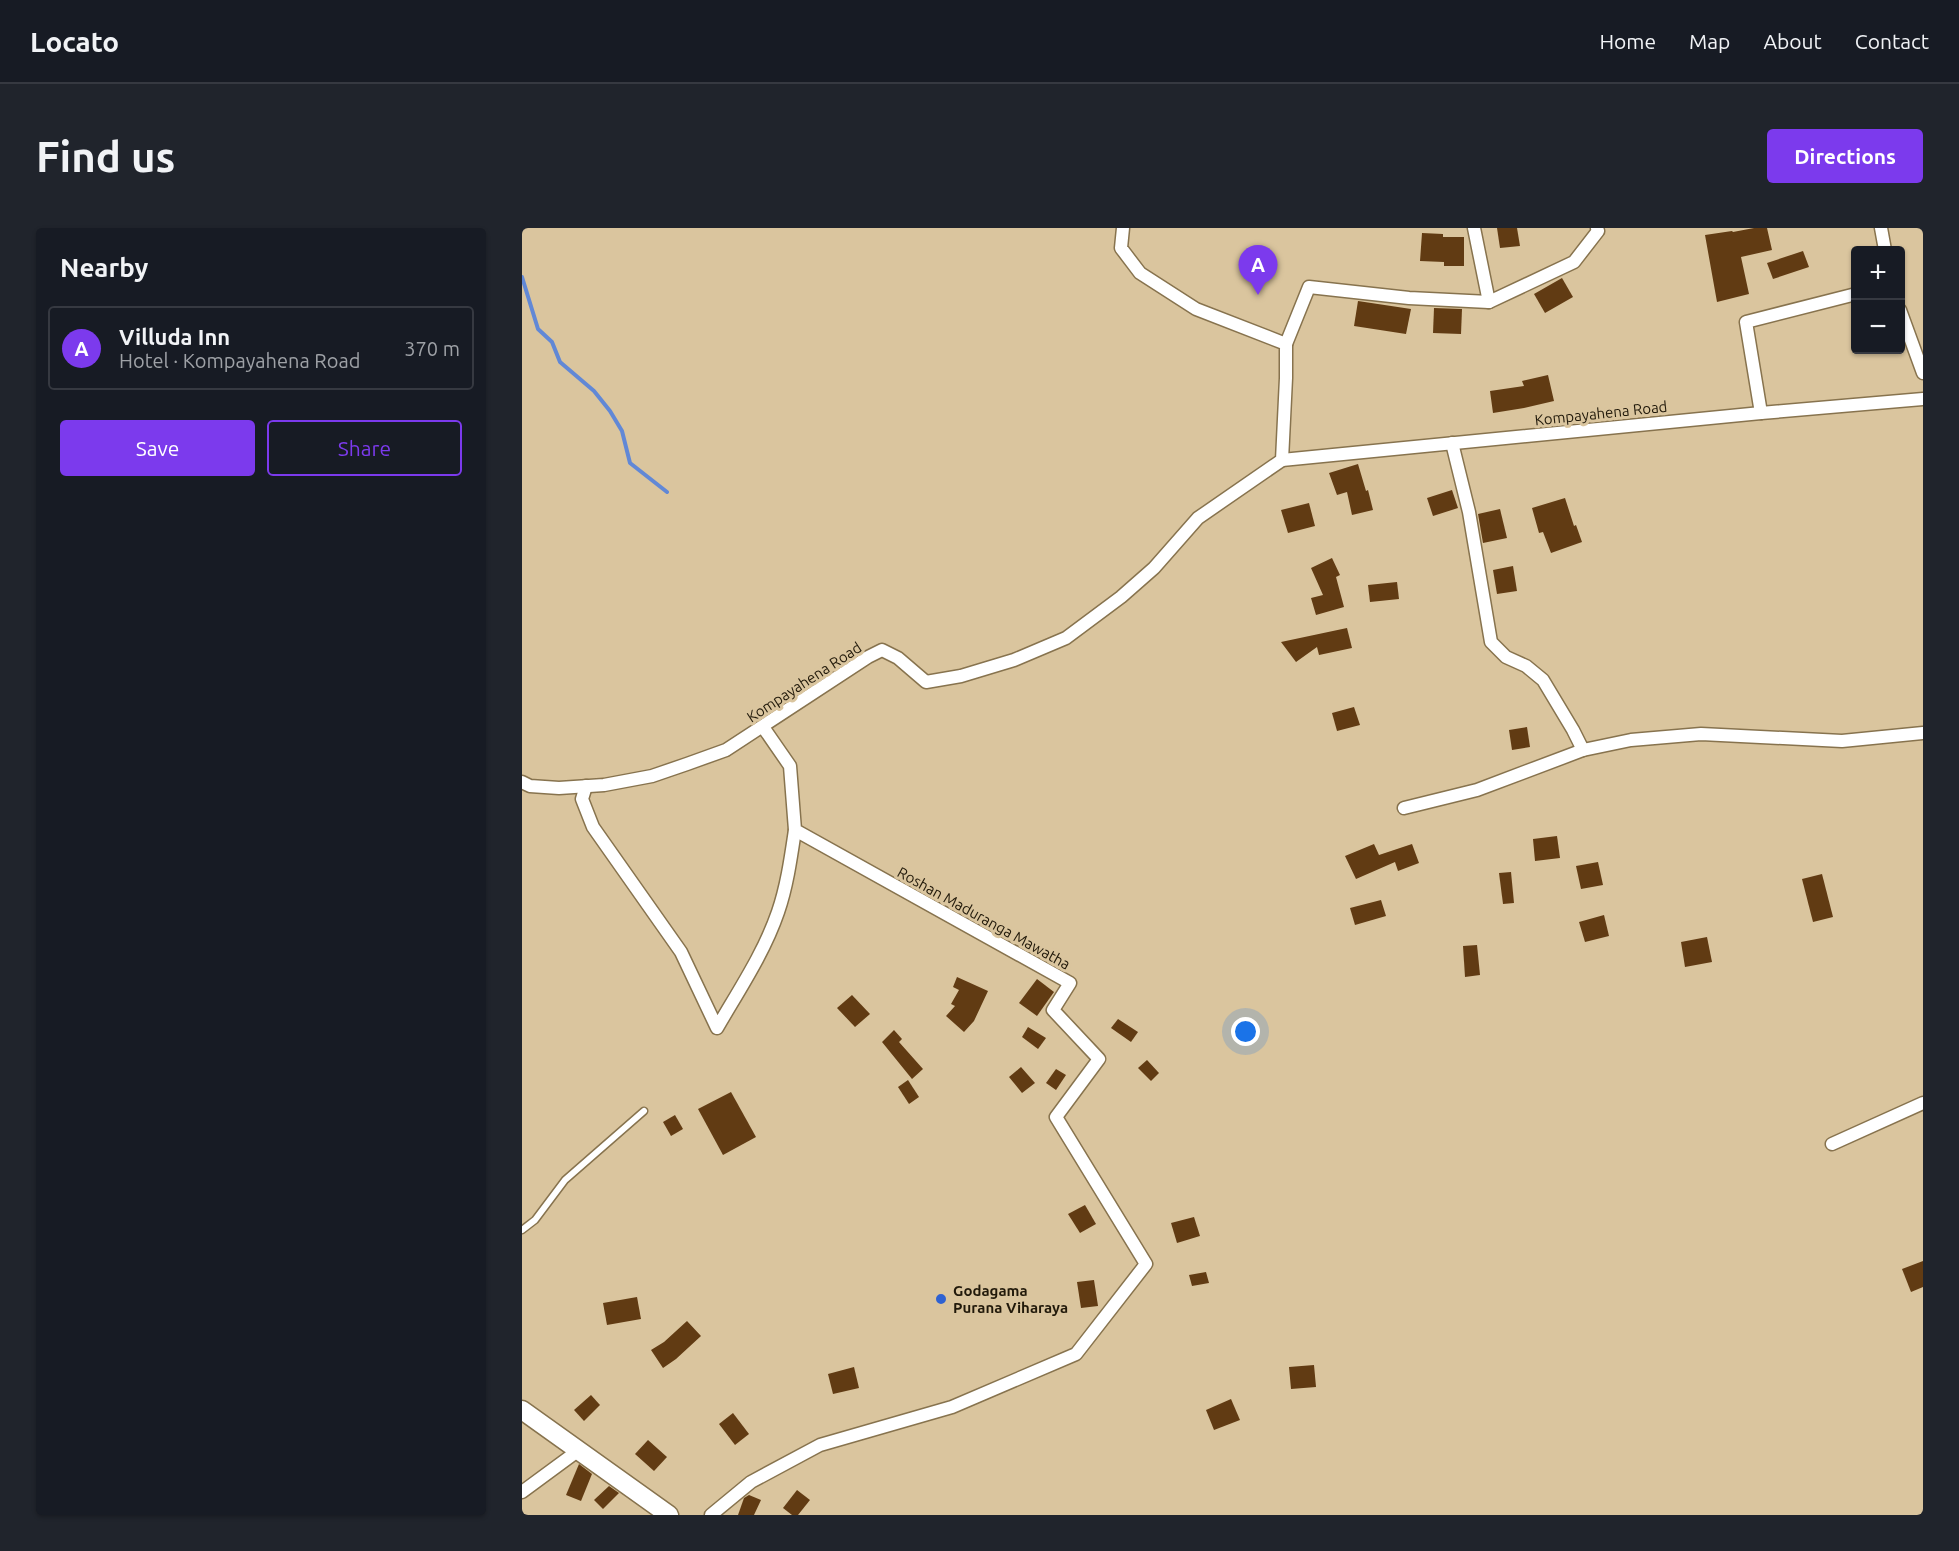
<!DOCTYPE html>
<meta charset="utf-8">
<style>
:root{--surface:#171b24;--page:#20242c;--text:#f1f3f6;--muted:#9ea1a6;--line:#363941;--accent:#7c3aed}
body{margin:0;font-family:Ubuntu,sans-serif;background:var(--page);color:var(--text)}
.controls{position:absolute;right:18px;top:18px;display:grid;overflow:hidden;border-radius:6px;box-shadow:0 2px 4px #0004}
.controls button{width:54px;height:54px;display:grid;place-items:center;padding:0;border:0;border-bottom:2px solid var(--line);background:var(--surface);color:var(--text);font:30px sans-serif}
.you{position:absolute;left:724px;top:804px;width:21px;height:21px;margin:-15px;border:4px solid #fff;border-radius:50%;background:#1a73e8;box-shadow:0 0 0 9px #1a73e833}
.badge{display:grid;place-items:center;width:39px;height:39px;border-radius:50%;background:var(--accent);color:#fff;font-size:20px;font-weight:700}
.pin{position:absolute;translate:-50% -50px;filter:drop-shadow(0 2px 3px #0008)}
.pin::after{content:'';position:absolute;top:32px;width:21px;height:18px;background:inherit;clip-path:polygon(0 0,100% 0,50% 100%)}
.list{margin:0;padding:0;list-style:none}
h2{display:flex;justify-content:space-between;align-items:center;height:78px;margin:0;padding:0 24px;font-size:26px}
h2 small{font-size:20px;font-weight:400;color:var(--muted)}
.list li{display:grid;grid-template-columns:39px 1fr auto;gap:18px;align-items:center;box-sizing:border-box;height:84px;margin:0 12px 12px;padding:0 12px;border:2px solid var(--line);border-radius:6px}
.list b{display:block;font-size:22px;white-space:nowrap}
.list p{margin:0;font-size:20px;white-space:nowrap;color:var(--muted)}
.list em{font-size:20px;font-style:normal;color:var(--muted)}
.actions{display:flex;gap:12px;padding:18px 24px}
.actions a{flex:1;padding:14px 0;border:2px solid var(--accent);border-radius:6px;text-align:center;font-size:21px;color:var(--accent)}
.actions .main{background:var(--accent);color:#fff}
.map{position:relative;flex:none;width:1401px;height:1287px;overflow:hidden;border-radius:6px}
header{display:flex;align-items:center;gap:36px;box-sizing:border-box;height:84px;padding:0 30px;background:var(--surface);border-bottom:2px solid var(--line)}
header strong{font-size:28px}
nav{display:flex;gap:33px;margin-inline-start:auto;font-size:21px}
.intro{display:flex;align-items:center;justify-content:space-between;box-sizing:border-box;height:144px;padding:0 36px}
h1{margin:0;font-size:42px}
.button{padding:15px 27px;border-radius:6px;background:var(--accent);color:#fff;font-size:21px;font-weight:700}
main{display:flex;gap:36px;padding:0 36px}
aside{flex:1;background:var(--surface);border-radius:6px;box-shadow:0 2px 4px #0004}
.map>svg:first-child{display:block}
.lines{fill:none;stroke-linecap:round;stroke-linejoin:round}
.stream{stroke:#6188d6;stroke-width:4}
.building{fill:#613b13}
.service-casing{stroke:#87734e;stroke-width:9}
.minor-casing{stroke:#87734e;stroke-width:15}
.primary-casing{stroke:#87734e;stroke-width:21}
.service{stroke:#fff;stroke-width:6}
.minor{stroke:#fff;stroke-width:12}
.primary{stroke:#fff;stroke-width:18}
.poi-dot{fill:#2f62d1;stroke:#dac59e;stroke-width:2}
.labels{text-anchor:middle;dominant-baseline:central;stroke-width:6;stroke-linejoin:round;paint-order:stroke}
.street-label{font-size:15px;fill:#21190a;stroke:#dac59e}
.poi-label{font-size:15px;font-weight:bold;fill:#21190a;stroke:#dac59e;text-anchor:start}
</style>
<header>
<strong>Locato</strong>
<nav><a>Home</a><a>Map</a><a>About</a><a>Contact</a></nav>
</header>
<div class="intro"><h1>Find us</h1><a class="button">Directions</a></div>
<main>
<aside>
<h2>Nearby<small></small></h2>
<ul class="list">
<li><span class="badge">A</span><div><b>Villuda Inn</b><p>Hotel · Kompayahena Road</p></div><em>370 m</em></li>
</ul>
<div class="actions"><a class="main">Save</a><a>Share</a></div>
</aside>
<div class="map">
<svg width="1401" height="1287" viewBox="0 0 1401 1287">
<rect width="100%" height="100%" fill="#dac59e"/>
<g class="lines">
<polyline class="stream" points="0,49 16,101 30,114 38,134 72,163 88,183 100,203 108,235 145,264"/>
</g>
<g class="building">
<polygon points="975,0 995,0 998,18 978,20"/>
<polygon points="1232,0 1245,0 1250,22 1219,29 1227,66 1195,74 1183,7 1210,3 1211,4"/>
<polygon points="900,5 921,6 921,9 942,9 942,38 922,38 922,34 898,33"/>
<polygon points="1281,23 1287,39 1251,51 1245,35"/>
<polygon points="1040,50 1051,69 1023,85 1012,66"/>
<polygon points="836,73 889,81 884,106 832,98"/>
<polygon points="912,80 940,81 939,106 911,105"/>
<polygon points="1026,147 1032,173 1002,180 971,185 968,163 1002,158 1000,153"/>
<polygon points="836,236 844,263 846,262 851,282 830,287 825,264 815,267 807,245"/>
<polygon points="930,262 936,280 911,288 905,270"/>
<polygon points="1043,270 1052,298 1054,297 1060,314 1029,325 1021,304 1017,305 1010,280"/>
<polygon points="787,275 793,298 766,305 759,282"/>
<polygon points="978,281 985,310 961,315 956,286"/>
<polygon points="810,330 818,347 814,349 822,379 794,387 789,370 801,367 789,340"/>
<polygon points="991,338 995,363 975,366 971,342"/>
<polygon points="875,354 877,371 848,374 846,357"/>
<polygon points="825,400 830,420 797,427 795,419 774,434 759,414"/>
<polygon points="832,479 838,497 815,503 810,485"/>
<polygon points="1005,499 1008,519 990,522 987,502"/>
<polygon points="1035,608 1038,630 1013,633 1011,611"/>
<polygon points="852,616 857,627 890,616 897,635 876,643 873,634 834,651 823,628"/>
<polygon points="1076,634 1081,657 1059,661 1054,638"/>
<polygon points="989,644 992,675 981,676 977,645"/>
<polygon points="1300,646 1311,689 1291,694 1280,651"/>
<polygon points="859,672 864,688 833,697 828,680"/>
<polygon points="1082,687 1087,708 1063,714 1057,694"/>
<polygon points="1185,709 1190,734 1163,739 1159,714"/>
<polygon points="955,717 958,747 943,749 941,718"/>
<polygon points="435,749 466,763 452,793 442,804 424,788 433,778 429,776 437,762 431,759"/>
<polygon points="515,751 532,764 515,788 497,775"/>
<polygon points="330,767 348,786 333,799 315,780"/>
<polygon points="596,791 616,804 609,814 589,800"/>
<polygon points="506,799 524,810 516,821 500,809"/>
<polygon points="372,802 380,811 377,814 401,841 390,851 360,814"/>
<polygon points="625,832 637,845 629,853 616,840"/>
<polygon points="499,839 513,855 500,865 487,849"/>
<polygon points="534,841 544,847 534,862 524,855"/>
<polygon points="386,852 397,869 387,876 376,859"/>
<polygon points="209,864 234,909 201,927 176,881"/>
<polygon points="153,887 161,901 149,908 141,894"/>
<polygon points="563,977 574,996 558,1005 546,986"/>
<polygon points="672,989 678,1008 655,1015 649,995"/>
<polygon points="1401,1033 1401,1059 1389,1064 1380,1041"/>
<polygon points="684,1044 687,1055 670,1058 667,1047"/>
<polygon points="572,1052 576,1078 559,1080 555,1054"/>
<polygon points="115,1069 119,1091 85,1097 81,1075"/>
<polygon points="165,1093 179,1108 154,1131 141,1140 129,1122 142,1114"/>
<polygon points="792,1137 794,1159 769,1161 767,1139"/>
<polygon points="332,1139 337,1160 311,1166 306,1146"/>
<polygon points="69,1167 78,1177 62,1193 52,1182"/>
<polygon points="709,1171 718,1192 692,1202 684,1182"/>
<polygon points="211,1185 227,1206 213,1217 197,1196"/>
<polygon points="126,1212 145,1229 132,1243 113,1226"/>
<polygon points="57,1236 70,1246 59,1273 44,1267"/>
<polygon points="87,1258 97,1265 81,1281 72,1272"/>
<polygon points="275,1262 288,1272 276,1287 270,1287 261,1280"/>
<polygon points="227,1267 239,1272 232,1287 216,1287 222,1270"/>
</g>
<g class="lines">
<g class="service-casing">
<polyline id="service" points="0,1002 13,992 43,952 122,883"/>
</g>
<g class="minor-casing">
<g id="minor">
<polyline points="952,0 967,74"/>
<polyline points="1359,0 1363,22"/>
<polyline points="1378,82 1401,145"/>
<polyline points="764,116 787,59 887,70 967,74 1052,34 1076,3 1075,0"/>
<polyline points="1239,185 1224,94 1334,66"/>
<polyline points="930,215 947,284 969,414 984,429 1004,438 1021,452 1051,502 1061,522"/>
<polyline points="760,232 1239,185 1401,171"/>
<polyline points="0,554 8,558 37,560 82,557 130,548 165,536 204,522 346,429 360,422 376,430 404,454 439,448 492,432 544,410 599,369 632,340 676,290 760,232 764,150 764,116 674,81 618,45 599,20 601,0"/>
<path d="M64 558 60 571 71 599 159 724 195 800C217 762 242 725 256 684 265 658 269 629 273 602"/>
<polyline points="882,580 955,562 1061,522 1109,512 1179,506 1320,513 1401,505"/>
<polyline points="1310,916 1401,875"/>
<polyline points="0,1264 57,1222"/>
<polyline points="189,1287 229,1254 298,1217 430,1179 554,1126 624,1036 534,889 577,831 531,782 548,755 273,602 268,538 241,499"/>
</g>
</g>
<g class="primary-casing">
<polyline id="primary" points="0,1182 147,1287"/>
</g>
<use href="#service" class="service"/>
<use href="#minor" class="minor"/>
<use href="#primary" class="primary"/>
</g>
<circle class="poi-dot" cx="419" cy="1071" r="6"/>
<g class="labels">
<g class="street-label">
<text transform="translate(1079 185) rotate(-6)">Kompayahena Road</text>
<text transform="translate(282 454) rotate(-33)">Kompayahena Road</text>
<text transform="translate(462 690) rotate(29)">Roshan Maduranga Mawatha</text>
</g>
<g class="poi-label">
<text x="431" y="1062">Godagama<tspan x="431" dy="17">Purana Viharaya</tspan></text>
</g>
</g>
</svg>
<div class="controls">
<button>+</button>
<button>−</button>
</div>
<div class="you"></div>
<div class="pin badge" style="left:736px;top:67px">A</div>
</div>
</main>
